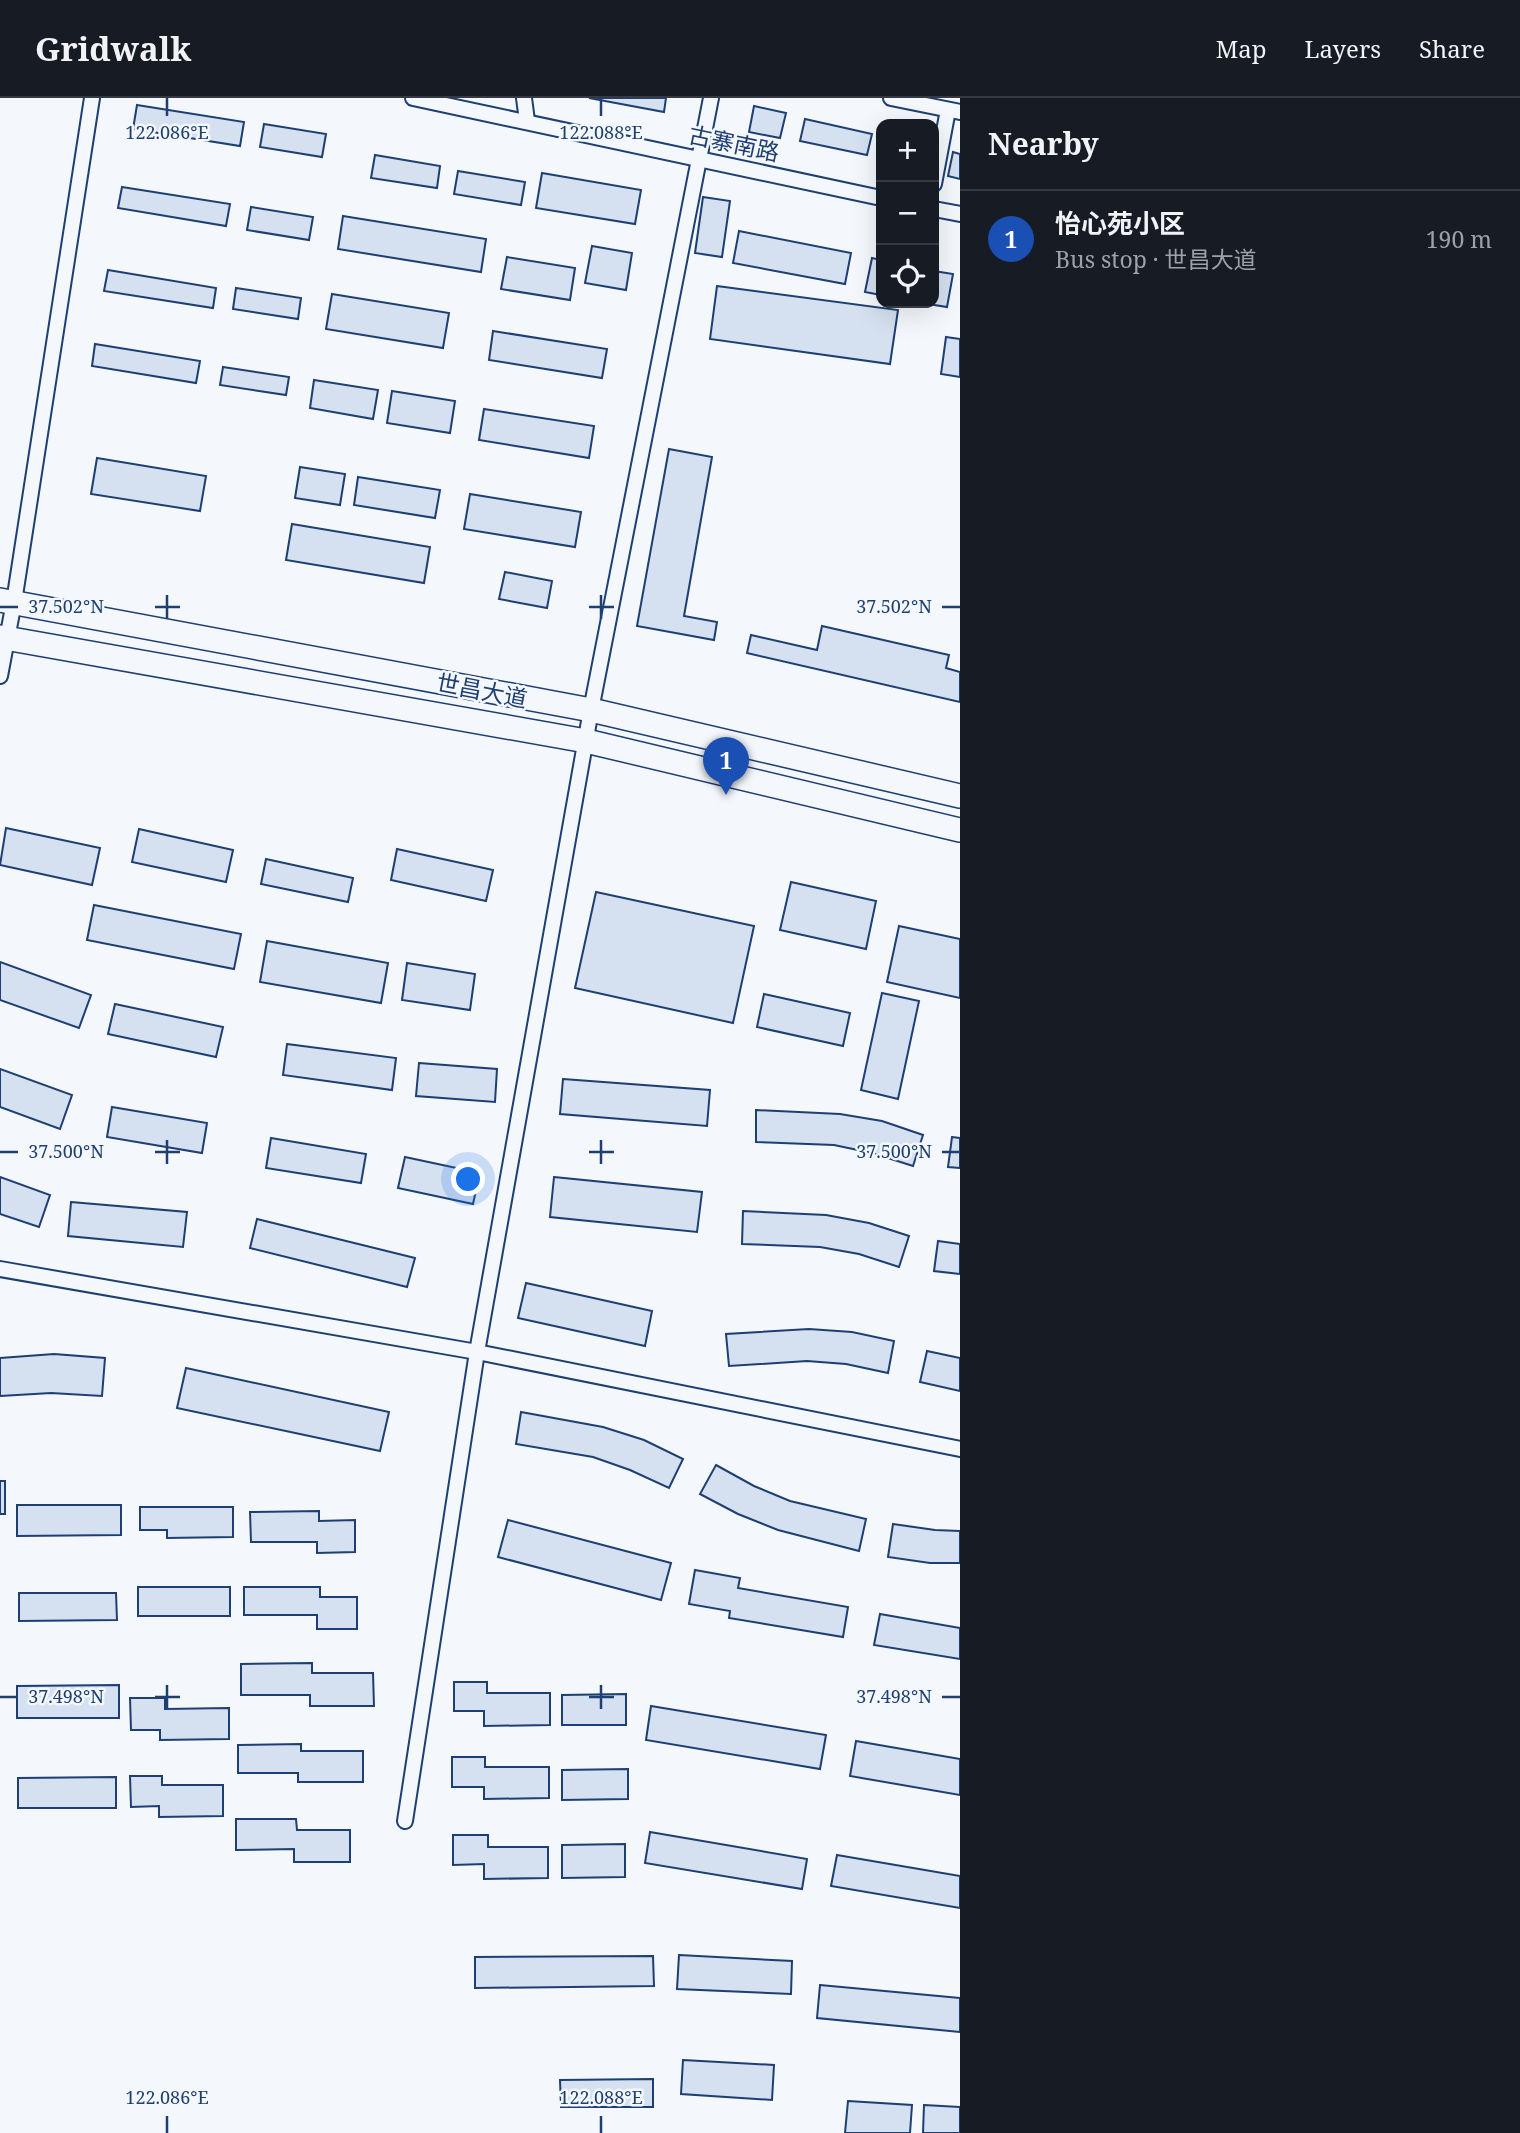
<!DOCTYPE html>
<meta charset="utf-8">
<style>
:root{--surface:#171b24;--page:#242831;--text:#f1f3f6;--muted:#9ea1a6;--line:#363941;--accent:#c62828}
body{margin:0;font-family:"Noto Serif","Noto Sans SC",serif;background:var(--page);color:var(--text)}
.controls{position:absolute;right:21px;top:21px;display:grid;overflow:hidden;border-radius:14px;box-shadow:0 7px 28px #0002}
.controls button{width:63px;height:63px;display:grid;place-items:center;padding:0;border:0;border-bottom:2px solid var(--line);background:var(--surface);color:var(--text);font:35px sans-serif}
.you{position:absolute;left:469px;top:1082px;width:24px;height:24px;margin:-18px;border:5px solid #fff;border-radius:50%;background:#1a73e8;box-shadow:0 0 0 10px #1a73e833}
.badge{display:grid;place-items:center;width:46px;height:46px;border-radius:50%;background:var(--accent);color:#fff;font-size:23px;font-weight:700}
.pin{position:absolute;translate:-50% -58px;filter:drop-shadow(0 2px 4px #0008)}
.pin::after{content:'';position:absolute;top:37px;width:24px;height:21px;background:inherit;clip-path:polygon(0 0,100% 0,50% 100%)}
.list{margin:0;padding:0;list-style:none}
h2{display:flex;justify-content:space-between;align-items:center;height:91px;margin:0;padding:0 28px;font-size:30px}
h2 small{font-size:23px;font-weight:400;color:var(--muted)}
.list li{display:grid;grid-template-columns:46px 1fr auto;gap:21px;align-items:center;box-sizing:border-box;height:98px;padding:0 28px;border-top:2px solid var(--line)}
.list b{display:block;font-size:26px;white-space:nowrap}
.list p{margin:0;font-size:23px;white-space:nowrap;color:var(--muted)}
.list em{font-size:23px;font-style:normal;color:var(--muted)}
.icon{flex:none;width:38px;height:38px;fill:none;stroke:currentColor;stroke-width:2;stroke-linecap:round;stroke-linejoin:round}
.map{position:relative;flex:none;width:960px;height:2035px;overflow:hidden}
header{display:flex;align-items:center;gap:42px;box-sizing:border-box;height:98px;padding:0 35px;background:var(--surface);border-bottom:2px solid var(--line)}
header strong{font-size:33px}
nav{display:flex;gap:38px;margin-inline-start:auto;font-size:24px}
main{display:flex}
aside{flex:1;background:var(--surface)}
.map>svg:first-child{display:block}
.building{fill:#d5e0f0;stroke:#1d3f73;stroke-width:2}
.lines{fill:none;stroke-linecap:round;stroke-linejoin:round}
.minor-casing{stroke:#1d3f73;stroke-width:18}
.primary-casing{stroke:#1d3f73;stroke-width:26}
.minor{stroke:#f4f7fb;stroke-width:14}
.primary{stroke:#f4f7fb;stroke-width:23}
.ticks{fill:none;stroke:#1d3f73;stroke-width:2.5}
.labels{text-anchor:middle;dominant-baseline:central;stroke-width:5;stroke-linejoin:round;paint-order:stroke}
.street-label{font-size:23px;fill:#1d3f73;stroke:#f4f7fb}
.ticks-label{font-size:18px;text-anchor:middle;fill:#1d3f73;stroke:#f4f7fb;stroke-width:5;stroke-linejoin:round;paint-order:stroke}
</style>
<header>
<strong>Gridwalk</strong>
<nav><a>Map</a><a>Layers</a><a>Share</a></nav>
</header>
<main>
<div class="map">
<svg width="960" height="2035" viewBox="0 0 960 2035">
<rect width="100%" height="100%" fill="#f4f7fb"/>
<g class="building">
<polygon points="589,0 666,0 664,14"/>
<polygon points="137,7 244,24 240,48 133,31"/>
<polygon points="754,8 786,15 780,40 749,34"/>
<polygon points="805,21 872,36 867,57 800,43"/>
<polygon points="264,26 326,36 322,59 260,49"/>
<polygon points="953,54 960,56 960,81 948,78"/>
<polygon points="375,57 440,68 437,90 371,80"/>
<polygon points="458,73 525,84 521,107 454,96"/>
<polygon points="542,75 641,92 635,126 536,110"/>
<polygon points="122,89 230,106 226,128 118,110"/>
<polygon points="703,99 730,103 722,159 695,155"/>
<polygon points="251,109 313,119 309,142 247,132"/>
<polygon points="343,118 486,141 481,174 338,151"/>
<polygon points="739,133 851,155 845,186 733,165"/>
<polygon points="592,148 632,155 626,192 585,185"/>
<polygon points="507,159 575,170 570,202 501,191"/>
<polygon points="872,160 881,162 881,197 865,194"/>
<polygon points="108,172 216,190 213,210 104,193"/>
<polygon points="934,173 953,176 947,209 922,205 934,205"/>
<polygon points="717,188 898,212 890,266 710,241"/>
<polygon points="236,190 301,200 298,221 233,211"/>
<polygon points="332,196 449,215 443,250 326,231"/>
<polygon points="493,233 607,251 602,280 489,262"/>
<polygon points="946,239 960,241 960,279 941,276"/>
<polygon points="95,246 200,263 196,285 92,268"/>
<polygon points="223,269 289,279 286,297 220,287"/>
<polygon points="314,282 378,292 373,321 310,310"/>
<polygon points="392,293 455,303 450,335 387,325"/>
<polygon points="484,311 594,328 589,360 479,342"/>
<polygon points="669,351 712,359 684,518 717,524 714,542 637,528"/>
<polygon points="97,360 206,378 200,413 91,396"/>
<polygon points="300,369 345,376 340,407 295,400"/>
<polygon points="358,379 440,392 435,420 354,407"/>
<polygon points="470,396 581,414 575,449 464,431"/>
<polygon points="292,426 430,449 424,485 286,462"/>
<polygon points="505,474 552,483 547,510 499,501"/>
<polygon points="822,528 949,557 946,570 960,574 960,604 747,555 751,537 817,552"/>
<polygon points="6,730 100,750 92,787 0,767"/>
<polygon points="139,731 233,752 226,784 132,764"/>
<polygon points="397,751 493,772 486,803 391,782"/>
<polygon points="266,761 353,780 348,804 261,786"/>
<polygon points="791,784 876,803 866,851 780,832"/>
<polygon points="596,794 754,828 733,925 575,890"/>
<polygon points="94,807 241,836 234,871 87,842"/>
<polygon points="899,828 960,841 960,900 887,884"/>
<polygon points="267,843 388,865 381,905 260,884"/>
<polygon points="0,864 91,897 79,930 0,902"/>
<polygon points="407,865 475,876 470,912 402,902"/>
<polygon points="882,895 919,903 898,1001 861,992"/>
<polygon points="764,896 850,915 843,948 757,929"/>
<polygon points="115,906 223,929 216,959 108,936"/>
<polygon points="287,946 396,960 392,992 283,977"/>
<polygon points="419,965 497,971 495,1004 416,998"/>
<polygon points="0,971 72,997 60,1031 0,1009"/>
<polygon points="563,981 710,992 707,1028 560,1016"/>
<polygon points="112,1009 207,1025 202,1055 107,1039"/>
<polygon points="756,1012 840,1016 882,1023 923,1037 913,1068 872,1055 834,1047 756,1044"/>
<polygon points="952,1039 960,1040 960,1070 948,1069"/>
<polygon points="271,1040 366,1056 361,1085 266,1070"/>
<polygon points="405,1059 480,1075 473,1106 398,1090"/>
<polygon points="0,1079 50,1097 39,1129 0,1116"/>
<polygon points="554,1079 702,1094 697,1134 550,1119"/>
<polygon points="71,1104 187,1114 183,1149 68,1138"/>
<polygon points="743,1113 826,1117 869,1125 909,1138 899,1169 859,1156 820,1149 742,1146"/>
<polygon points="257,1121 415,1160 407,1189 250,1150"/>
<polygon points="938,1143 960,1146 960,1176 934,1173"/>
<polygon points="526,1185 652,1213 645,1248 518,1220"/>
<polygon points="809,1231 852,1234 894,1243 888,1275 846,1266 807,1263 729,1268 726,1236"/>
<polygon points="927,1253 960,1260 960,1293 920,1284"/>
<polygon points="54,1256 105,1260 102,1298 51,1295 0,1298 0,1260"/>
<polygon points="186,1270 389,1314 380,1353 177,1310"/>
<polygon points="521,1314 603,1329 644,1342 683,1361 669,1390 630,1372 593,1359 516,1346"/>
<polygon points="716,1367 754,1388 790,1403 866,1421 859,1453 778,1432 738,1416 700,1396"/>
<rect x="0" y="1383" width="5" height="33"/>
<polygon points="17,1407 121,1407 121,1437 17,1438"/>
<polygon points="140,1409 233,1409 233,1439 167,1440 167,1432 140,1432"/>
<polygon points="319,1413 319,1423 355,1422 355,1454 317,1455 317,1444 251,1444 250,1414"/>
<polygon points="508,1422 671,1465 661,1502 498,1459"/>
<polygon points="893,1426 935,1432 960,1433 960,1465 930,1465 888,1459"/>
<polygon points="695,1472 740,1480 738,1490 848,1509 843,1539 729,1520 730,1513 689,1506"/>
<rect x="138" y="1489" width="92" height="29"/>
<polygon points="244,1489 320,1489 320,1499 357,1499 357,1531 317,1531 317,1517 244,1517"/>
<polygon points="19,1495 116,1495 117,1522 19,1523"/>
<polygon points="880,1516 960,1530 960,1561 874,1547"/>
<polygon points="312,1565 312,1575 373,1575 374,1608 310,1608 310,1597 241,1597 241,1566"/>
<polygon points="454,1584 487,1584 487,1595 550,1595 550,1627 484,1628 484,1613 454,1613"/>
<polygon points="119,1587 119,1620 17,1620 17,1588"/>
<polygon points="626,1596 626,1627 562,1627 562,1597"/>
<polygon points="130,1600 165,1600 165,1611 229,1610 229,1641 160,1642 160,1632 131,1632"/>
<polygon points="651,1608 826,1637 820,1671 646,1642"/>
<polygon points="856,1643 960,1661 960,1697 850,1678"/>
<polygon points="301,1646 301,1653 363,1653 363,1684 298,1684 298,1675 238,1675 238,1647"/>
<polygon points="452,1659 485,1659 485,1669 549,1669 549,1700 484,1701 484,1689 452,1689"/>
<polygon points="628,1671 628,1701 562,1702 562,1672"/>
<polygon points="130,1678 162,1678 162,1687 223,1687 223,1718 159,1719 159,1708 131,1709"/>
<polygon points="116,1679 116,1710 18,1710 18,1680"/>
<polygon points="236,1721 296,1721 297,1732 350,1732 350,1764 294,1764 294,1751 236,1752"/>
<polygon points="650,1734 807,1761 802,1791 645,1765"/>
<polygon points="453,1737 488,1737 488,1749 548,1749 548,1780 484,1781 484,1766 453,1767"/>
<polygon points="625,1746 625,1779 562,1780 562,1747"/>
<polygon points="837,1757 960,1778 960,1810 831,1788"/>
<polygon points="679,1857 792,1863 791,1896 677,1891"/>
<polygon points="653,1858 654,1888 475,1890 475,1859"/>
<polygon points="820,1887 960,1900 960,1934 817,1920"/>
<polygon points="683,1962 774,1967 772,2002 681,1996"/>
<polygon points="653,1981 653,2009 561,2009 560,1982"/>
<polygon points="848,2003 912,2007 910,2035 845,2035"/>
<polygon points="924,2007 960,2009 960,2035 923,2035"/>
</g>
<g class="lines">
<g class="minor-casing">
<g id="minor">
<polyline points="413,0 881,100"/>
<polyline points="524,0 527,23"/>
<polyline points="891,0 960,14"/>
<polyline points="934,86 948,12"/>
<polyline points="934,111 960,116"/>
<polyline points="0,578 14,504 92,0"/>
<polyline points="0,1171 477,1254 960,1351"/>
<polyline points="405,1723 477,1254 591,612 711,0"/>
</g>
</g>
<g class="primary-casing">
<g id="primary">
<polyline points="0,502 591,612 960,698"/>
<polyline points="0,539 586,643 960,732"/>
</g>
</g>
<use href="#minor" class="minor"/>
<use href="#primary" class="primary"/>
</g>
<path class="ticks" d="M167 0V18M601 0V18M167 497V521M601 497V521M0 509H18M155 509H180M589 509H614M942 509H960M167 1042V1066M601 1042V1066M0 1054H18M155 1054H180M589 1054H614M942 1054H960M167 1587V1611M601 1587V1611M0 1599H18M155 1599H180M589 1599H614M942 1599H960M167 2018V2035M601 2018V2035"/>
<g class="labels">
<g class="street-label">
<text transform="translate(734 45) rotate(12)">古寨南路</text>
<text transform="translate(482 592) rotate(11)">世昌大道</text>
</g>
</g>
<g class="ticks-label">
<text x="167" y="41">122.086°E</text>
<text x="601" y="41">122.088°E</text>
<text x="66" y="515">37.502°N</text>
<text x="894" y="515">37.502°N</text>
<text x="66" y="1060">37.500°N</text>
<text x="894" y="1060">37.500°N</text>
<text x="66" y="1605">37.498°N</text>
<text x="894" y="1605">37.498°N</text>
<text x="167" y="2006">122.086°E</text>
<text x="601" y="2006">122.088°E</text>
</g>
</svg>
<div class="controls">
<button>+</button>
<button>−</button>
<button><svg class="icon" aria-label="locate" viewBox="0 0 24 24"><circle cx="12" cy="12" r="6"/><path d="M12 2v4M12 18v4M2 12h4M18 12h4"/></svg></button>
</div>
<div class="you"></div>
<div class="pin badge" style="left:726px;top:697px;background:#1a4fb4">1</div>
</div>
<aside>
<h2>Nearby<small></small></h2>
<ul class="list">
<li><span class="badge" style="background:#1a4fb4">1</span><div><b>怡心苑小区</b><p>Bus stop · 世昌大道</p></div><em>190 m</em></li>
</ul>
</aside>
</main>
